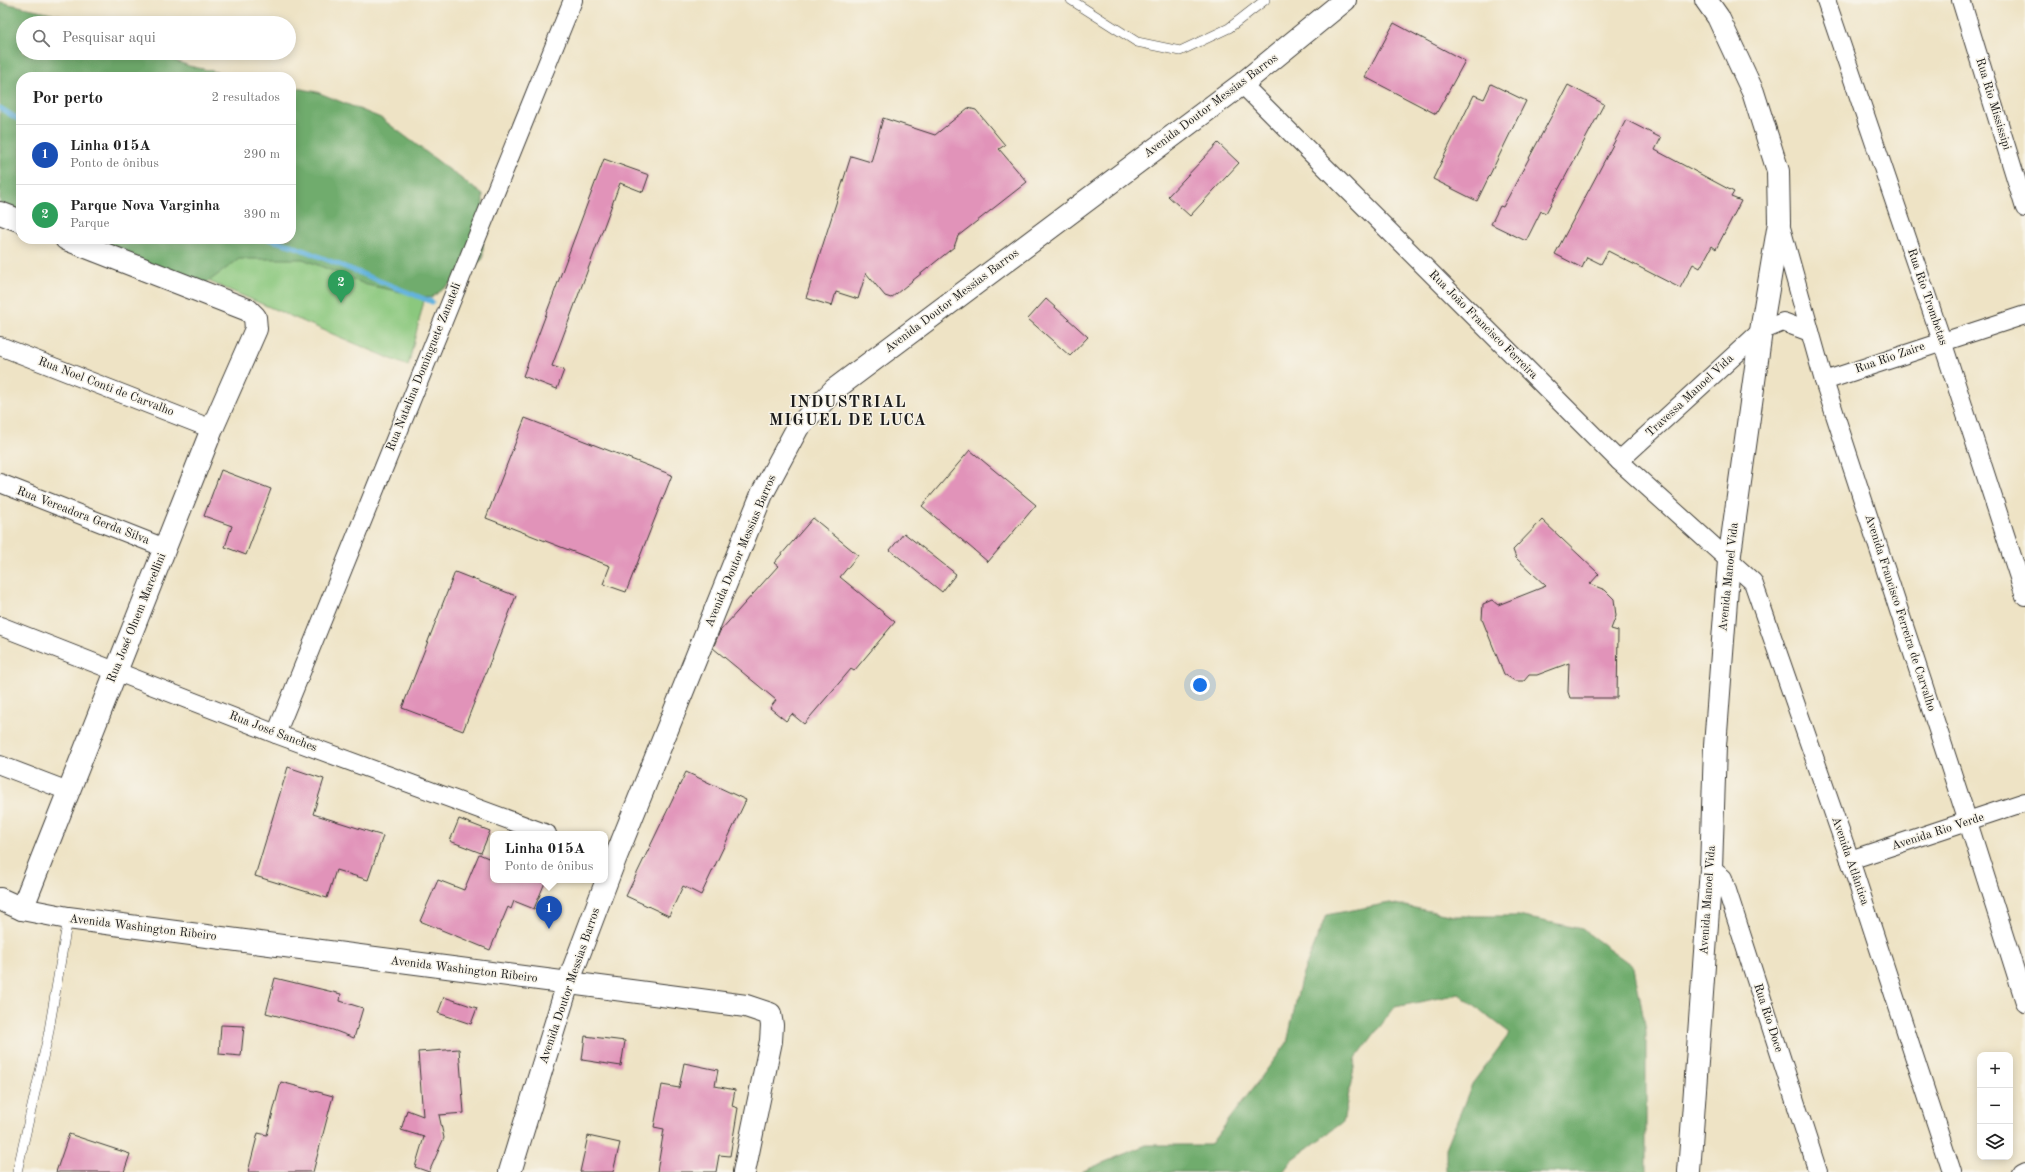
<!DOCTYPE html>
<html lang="pt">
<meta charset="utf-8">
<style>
:root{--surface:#fff;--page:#f6f6f6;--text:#222;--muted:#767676;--line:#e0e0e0;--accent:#ea580c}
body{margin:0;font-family:"Old Standard TT",serif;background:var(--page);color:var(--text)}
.controls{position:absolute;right:12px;bottom:12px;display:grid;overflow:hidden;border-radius:8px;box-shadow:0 2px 10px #0003}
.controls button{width:36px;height:36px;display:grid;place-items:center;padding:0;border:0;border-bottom:1px solid var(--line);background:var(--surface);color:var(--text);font:20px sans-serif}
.you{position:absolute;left:1200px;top:685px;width:14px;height:14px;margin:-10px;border:3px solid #fff;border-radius:50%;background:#1a73e8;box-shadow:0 0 0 6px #1a73e833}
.badge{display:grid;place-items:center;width:26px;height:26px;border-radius:50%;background:var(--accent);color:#fff;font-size:13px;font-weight:700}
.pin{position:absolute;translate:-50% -33px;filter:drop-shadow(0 1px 2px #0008)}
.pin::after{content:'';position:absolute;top:21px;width:14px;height:12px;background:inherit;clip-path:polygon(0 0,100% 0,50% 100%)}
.popup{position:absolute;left:490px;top:831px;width:118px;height:52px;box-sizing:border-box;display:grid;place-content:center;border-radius:8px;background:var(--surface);filter:drop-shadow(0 1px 3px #0005);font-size:13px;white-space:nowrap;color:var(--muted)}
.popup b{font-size:15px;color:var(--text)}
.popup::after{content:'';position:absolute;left:50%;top:100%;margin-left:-8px;border:8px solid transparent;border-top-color:var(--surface)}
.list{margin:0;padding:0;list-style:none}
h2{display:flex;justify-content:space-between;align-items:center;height:52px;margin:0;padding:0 16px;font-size:17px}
h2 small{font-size:13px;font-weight:400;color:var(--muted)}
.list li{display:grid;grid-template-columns:26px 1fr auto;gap:12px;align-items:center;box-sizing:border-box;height:60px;padding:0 16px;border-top:1px solid var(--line)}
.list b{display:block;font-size:15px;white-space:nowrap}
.list p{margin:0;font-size:13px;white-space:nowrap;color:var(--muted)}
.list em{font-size:13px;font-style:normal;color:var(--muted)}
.icon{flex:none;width:22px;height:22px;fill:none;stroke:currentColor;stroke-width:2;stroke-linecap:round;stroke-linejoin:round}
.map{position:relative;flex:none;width:2025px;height:1172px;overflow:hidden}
.search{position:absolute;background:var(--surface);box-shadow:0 2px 10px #0003;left:16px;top:16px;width:280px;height:44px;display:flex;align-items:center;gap:10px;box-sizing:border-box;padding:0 14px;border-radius:22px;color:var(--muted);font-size:15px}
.panel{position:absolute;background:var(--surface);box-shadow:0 2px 10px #0003;left:16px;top:72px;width:280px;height:172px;border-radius:16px}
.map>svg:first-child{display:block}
.green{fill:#8bc87e;stroke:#54724d}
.forest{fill:#70ac6d;stroke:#466444}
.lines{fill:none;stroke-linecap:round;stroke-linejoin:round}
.stream{stroke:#64b3de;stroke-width:5}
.building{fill:#e193b9}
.service-casing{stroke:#3c3a35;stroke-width:10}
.minor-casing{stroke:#3c3a35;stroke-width:20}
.tertiary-casing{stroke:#3c3a35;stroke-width:24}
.service{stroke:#fff;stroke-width:9}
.minor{stroke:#fff;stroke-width:18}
.tertiary{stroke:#fff;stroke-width:22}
.labels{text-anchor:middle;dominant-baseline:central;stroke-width:3;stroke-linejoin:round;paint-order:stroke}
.street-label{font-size:12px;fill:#1c1c1c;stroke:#f7f3e8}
.district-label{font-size:16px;font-weight:bold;letter-spacing:1px;fill:#1c1c1c;stroke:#f7f3e8}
</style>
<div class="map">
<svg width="2025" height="1172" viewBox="0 0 2025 1172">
<rect width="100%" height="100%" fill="#f7f3e8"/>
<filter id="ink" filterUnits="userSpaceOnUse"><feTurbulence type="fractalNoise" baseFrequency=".025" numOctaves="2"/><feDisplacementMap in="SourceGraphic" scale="8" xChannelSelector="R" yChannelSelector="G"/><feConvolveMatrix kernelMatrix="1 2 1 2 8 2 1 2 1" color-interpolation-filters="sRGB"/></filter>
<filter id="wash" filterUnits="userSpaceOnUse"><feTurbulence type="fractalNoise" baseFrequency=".012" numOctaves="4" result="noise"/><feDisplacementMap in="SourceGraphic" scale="16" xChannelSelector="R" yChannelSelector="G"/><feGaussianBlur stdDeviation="0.9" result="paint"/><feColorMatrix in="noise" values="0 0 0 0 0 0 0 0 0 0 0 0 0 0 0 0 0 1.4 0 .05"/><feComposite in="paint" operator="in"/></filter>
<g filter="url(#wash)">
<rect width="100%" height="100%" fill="#eee3c5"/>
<polygon class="green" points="442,227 408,366 109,239 291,239"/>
<g class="forest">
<polygon points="0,2 61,15 81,23 23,23 23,53 155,53 189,66 241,77 21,77 21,231 0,223"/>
<polygon points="291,87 317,92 381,118 483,195 483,259 431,298 367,285 303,259 239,259 201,287 80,254 42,239 291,239"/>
<polygon points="1390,903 1454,916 1518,916 1582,929 1634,967 1646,1031 1646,1172 1446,1172 1446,1148 1472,1084 1510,1033 1459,994 1395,1007 1356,1058 1343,1122 1292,1160 1283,1172 1081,1172 1146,1145 1210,1145 1287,1043 1301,979 1326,915"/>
</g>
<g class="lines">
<g class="stream">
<polyline points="0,108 21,121"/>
<polyline points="268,239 293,246 432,302"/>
</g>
</g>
<g id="blocks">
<g class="building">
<polygon points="1394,23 1465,61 1436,114 1365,77"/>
<polygon points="1491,84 1526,101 1477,201 1433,179 1474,95 1484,99"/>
<polygon points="1568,85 1604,104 1546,213 1541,211 1526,241 1491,224 1500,206 1503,207"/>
<polygon points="968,108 976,110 1005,145 999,149 1027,182 958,236 954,247 891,298 885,296 866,273 858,299 836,292 832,306 806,298 851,156 871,162 883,118 935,135"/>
<polygon points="1626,120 1661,138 1655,150 1734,192 1731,197 1741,201 1716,249 1712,246 1700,268 1693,264 1680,288 1608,251 1601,264 1587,257 1582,268 1555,254"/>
<polygon points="1218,143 1239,163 1190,216 1168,196"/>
<polygon points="604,159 649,175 643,192 620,183 552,366 564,370 557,389 523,376"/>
<polygon points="1046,299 1088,337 1070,356 1028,319"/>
<polygon points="525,418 672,475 626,592 603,584 610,566 486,518"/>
<polygon points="970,450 1036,505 988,562 922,506"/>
<polygon points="221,470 271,489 246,555 225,547 232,526 204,516"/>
<polygon points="813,518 858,555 840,577 895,622 854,671 851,669 804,724 792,714 786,721 770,708 776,700 713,648 720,631 778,566 774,563"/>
<polygon points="1542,520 1599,574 1590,584 1605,590 1614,599 1616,616 1611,629 1618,631 1617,698 1570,698 1568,692 1569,663 1537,675 1529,675 1524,681 1515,681 1504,674 1482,619 1483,604 1492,600 1498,605 1546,586 1516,558 1513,550"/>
<polygon points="904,533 956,574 942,592 890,550"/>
<polygon points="455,572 516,596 463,731 402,708"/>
<polygon points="288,767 324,779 313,814 383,836 368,880 336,870 327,898 255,876"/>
<polygon points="686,772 746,800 701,895 683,886 669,916 626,896"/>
<polygon points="459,819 490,831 481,853 450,841"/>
<polygon points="479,854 493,860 493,880 546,880 534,909 514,901 511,909 508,907 490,950 420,921 438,880 464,890"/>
<polygon points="275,978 341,994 340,1001 363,1008 354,1038 333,1030 266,1013"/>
<polygon points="444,997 477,1008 471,1024 438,1013"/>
<polygon points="221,1025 244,1026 241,1056 219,1054"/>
<polygon points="585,1036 625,1041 621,1066 582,1060"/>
<polygon points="459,1049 464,1113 439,1115 444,1138 429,1172 415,1167 424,1137 401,1130 407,1110 423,1116 418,1052"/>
<polygon points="684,1063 718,1070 715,1086 735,1090 732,1106 738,1108 730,1156 719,1155 716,1172 657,1172 664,1129 654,1127 662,1085 679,1088"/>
<polygon points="281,1082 333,1096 313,1172 248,1172 258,1133 267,1135"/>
<polygon points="69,1134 130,1154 124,1172 56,1172"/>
<polygon points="588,1136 620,1143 613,1172 580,1172"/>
</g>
</g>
</g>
<g filter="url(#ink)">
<use href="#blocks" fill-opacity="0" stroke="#3c3a35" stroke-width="1"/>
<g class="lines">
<g class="service-casing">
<g id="service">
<polyline points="1071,0 1137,42 1180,51 1229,28 1265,0"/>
<polyline points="17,1172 48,1036 68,918"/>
</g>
</g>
<g class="minor-casing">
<g id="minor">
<polyline points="1826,0 1942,341 2025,596"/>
<polyline points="1961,0 2025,208"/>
<polyline points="1242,84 1619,461 1753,582 1850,860 1952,1172"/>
<polyline points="1780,224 1824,381 1968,822 2025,1002"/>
<polyline points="0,346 212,429"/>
<polyline points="1824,381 2025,315"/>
<polyline points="1619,461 1761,331 1783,322 1810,332"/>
<polyline points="0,483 165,548"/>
<polyline points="0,626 276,734 547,834"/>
<polyline points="276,734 573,0"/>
<polyline points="0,765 68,791"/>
<polyline points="1850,860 2025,802"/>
<polyline points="1711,869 1723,878 1818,1172"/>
<polyline points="2021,1172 2025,1170"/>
</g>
</g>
<g class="tertiary-casing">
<g id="tertiary">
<polyline points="0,213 21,221"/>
<polyline points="0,899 22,909 68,918 746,1006 770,1014 772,1025 771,1041 744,1172"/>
<polyline points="22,909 212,429 256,329 255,317 248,310 66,239"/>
<polyline points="510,1172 568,983 615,859 762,494 798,427 835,389 1242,84 1345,0"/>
<polyline points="1689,1172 1711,869 1715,746 1729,561 1761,331 1779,223 1778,171 1753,92 1718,17 1706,0"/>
</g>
</g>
<use href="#service" class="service"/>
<use href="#minor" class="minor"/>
<use href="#tertiary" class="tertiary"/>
</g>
</g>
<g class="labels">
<g class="street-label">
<text transform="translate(1993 104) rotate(73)">Rua Rio Mississipi</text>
<text transform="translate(1211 106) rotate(-37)">Avenida Doutor Messias Barros</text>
<text transform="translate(1927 297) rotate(71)">Rua Rio Trombetas</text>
<text transform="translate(952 301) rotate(-37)">Avenida Doutor Messias Barros</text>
<text transform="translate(1483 325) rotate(45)">Rua João Francisco Ferreira</text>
<text transform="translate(1890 358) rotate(-19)">Rua Rio Zaire</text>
<text transform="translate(424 367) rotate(-68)">Rua Natalina Dominguete Zanateli</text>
<text transform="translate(106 387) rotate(21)">Rua Noel Conti de Carvalho</text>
<text transform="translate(1690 396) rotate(-43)">Travessa Manoel Vida</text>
<text transform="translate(83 516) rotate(21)">Rua Vereadora Gerda Silva</text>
<text transform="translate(741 551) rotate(-67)">Avenida Doutor Messias Barros</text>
<text transform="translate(1729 577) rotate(-84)">Avenida Manoel Vida</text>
<text transform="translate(1900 613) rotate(72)">Avenida Francisco Ferreira de Carvalho</text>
<text transform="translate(137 618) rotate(-68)">Rua José Olnem Marcellini</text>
<text transform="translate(273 732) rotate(21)">Rua José Sanches</text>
<text transform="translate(1938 832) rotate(-18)">Avenida Rio Verde</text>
<text transform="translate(1850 861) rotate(71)">Avenida Atlântica</text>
<text transform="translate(1708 900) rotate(-86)">Avenida Manoel Vida</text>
<text transform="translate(143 928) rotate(7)">Avenida Washington Ribeiro</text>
<text transform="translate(464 970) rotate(7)">Avenida Washington Ribeiro</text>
<text transform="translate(570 986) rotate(-71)">Avenida Doutor Messias Barros</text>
<text transform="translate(1768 1018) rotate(72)">Rua Rio Doce</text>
</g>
<g class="district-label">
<text x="848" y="403">INDUSTRIAL<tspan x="848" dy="18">MIGUEL DE LUCA</tspan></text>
</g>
</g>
</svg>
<div class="controls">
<button>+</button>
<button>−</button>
<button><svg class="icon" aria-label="layers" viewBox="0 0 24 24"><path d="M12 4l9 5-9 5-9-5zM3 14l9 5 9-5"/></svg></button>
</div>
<div class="you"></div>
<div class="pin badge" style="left:549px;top:929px;background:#1a4fb4">1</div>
<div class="popup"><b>Linha 015A</b>Ponto de ônibus</div>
<div class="pin badge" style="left:341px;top:303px;background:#2e9e5b">2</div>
<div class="search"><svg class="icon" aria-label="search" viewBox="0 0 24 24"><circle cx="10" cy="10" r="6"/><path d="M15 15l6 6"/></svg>Pesquisar aqui</div>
<section class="panel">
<h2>Por perto<small>2 resultados</small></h2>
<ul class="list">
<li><span class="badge" style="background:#1a4fb4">1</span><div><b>Linha 015A</b><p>Ponto de ônibus</p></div><em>290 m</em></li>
<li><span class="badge" style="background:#2e9e5b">2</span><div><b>Parque Nova Varginha</b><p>Parque</p></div><em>390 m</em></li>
</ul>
</section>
</div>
